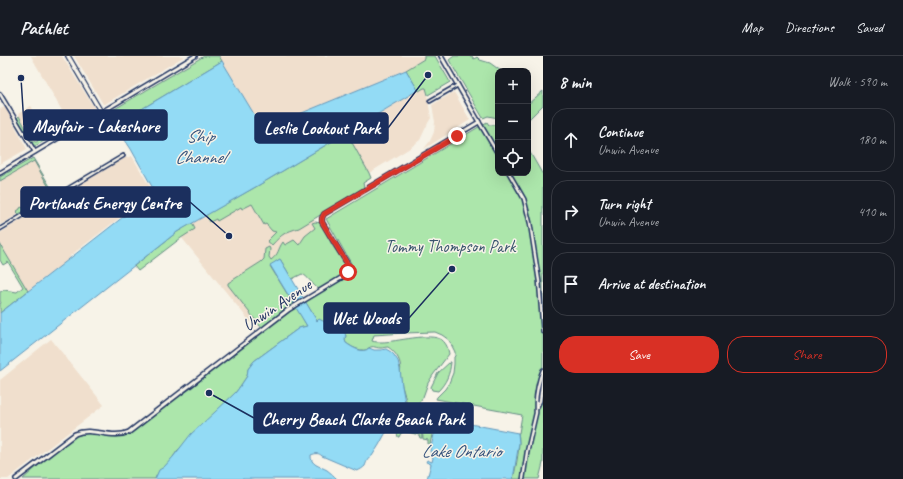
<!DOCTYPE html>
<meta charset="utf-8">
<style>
:root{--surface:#171b24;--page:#20242c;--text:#f1f3f6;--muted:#9ea1a6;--line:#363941;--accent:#d93025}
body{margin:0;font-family:Caveat,sans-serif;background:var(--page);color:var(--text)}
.controls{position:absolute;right:12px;top:12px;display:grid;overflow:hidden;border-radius:8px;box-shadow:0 4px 16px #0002}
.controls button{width:36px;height:36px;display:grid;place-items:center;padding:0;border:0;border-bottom:1px solid var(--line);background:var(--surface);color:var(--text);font:20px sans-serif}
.stop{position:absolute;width:12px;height:12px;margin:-9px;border:3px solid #d93025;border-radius:50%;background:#fff}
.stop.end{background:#d93025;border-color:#fff;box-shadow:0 1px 4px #0008}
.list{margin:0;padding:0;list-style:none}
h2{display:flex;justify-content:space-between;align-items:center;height:52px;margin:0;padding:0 16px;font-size:17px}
h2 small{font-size:13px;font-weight:400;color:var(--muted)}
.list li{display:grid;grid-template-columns:26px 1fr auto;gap:12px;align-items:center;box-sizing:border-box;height:64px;margin:0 8px 8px;padding:0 8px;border:1px solid var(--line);border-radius:16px}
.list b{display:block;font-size:15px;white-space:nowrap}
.list p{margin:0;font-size:13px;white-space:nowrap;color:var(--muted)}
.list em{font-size:13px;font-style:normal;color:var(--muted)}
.actions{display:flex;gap:8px;padding:12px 16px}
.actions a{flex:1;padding:9px 0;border:1px solid var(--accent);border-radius:16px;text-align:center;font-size:14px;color:var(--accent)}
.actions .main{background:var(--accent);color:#fff}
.icon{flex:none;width:22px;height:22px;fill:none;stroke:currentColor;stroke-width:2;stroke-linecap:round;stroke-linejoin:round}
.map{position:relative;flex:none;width:543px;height:423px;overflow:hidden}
header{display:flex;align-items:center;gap:24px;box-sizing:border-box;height:56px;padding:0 20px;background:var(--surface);border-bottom:1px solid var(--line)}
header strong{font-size:19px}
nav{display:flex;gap:22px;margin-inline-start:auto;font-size:14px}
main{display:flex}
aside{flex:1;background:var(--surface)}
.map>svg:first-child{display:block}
.built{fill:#f0dfcd}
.green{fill:#ace6ab;stroke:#648a84}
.water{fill:#93dbf5;stroke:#6396b9}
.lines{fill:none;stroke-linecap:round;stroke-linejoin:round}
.minor-casing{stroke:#1b2f5e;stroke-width:5.5}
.tertiary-casing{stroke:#1b2f5e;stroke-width:6}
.secondary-casing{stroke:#1b2f5e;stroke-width:6}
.minor{stroke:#f7f3e8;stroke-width:2.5}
.tertiary{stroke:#f7f3e8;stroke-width:3}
.secondary{stroke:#f7f3e8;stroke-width:3.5}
.route{stroke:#d93025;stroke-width:5}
.labels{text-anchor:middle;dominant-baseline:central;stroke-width:3;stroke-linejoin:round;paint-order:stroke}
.park-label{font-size:17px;fill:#38546d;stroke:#f7f3e8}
.street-label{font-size:17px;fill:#1b2f5e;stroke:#f7f3e8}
.water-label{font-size:18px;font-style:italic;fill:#33517c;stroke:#f7f3e8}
.leader{fill:none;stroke:#1b2f5e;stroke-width:1.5}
.callout-dot{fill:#1b2f5e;stroke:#f7f3e8;stroke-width:1.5}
.callout{fill:#1b2f5e;stroke:#1b2f5e;stroke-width:1.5}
.callout-label{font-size:18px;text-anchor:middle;font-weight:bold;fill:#fff}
</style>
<header>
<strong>Pathlet</strong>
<nav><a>Map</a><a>Directions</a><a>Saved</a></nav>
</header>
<main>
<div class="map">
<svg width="543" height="423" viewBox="0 0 543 423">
<rect width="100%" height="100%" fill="#f7f3e8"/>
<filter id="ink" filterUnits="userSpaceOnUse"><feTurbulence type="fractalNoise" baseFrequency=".025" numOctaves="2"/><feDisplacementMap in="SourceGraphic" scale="8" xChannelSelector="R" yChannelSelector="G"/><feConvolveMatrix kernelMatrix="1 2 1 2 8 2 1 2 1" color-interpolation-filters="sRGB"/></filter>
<g filter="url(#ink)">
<g class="built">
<polygon points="31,0 62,0 95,53 94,54 70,69"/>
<polygon points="74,0 185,0 105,48 103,48"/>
<polygon points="219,0 424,0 424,3 406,14 263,73"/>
<polygon points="424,32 426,32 431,62 428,67 420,84 410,92 369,117 371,122 311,158 329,191 311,216 284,209 280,203 261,268 256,271 252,268 177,176 259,129 418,34 419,35"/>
<polygon points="454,36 470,64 424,93 430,85 434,76 435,66 432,49"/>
<polygon points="31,50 48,79 45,80 45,79 36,86 33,85 18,58"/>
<polygon points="5,51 27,93 0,108 0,53"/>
<polygon points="132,100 153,136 70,200 71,202 28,235 0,188 0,177 34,156 125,102"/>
<polygon points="33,102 54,137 0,169 0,121"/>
<polygon points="51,283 104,349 8,423 0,423 0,324"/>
</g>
<g class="green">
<polygon points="204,0 219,0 222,5 115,69 108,57"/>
<polygon points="424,0 435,0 450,26 428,39 426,32 424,32 419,35 418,34 406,14 424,3"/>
<polygon points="454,0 472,0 474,3 477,1 480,4 490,7 501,15 498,15 498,62 488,60 483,62 449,4"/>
<polygon points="543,35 543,49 528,64 528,48"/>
<polygon points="19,60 33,85 36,86 38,85 37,83 44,79 46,84 35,90 34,90 17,62"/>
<path d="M487 66 489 69H498V117H528V93L543 119V407L539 423H513C516 412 521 387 518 377H519L522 359 436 343 437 341 445 333 449 327 453 317 454 308V301L455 300V296L449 284 442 279 435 276 404 277 374 279 372 285C375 286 378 286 382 286 396 286 430 276 442 284 447 288 448 293 449 298L433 319 428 327 423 341 412 356C409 358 406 357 403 357L398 365 396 367 395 366 398 357 404 352 406 344 402 330 400 317C403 307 396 296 388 291 385 291 383 292 381 292 374 292 373 288 366 294 359 295 351 291 345 286V283L346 280 345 277 320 264 317 265 305 245 356 216 326 163Z"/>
<path d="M346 77 350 83 369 117 371 122 363 127 364 131 363 133 299 172C285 176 282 178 272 189L267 185 276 176 272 175 266 168 264 169 252 148 242 153 241 151 217 165 216 163 210 166 206 159 259 129Z"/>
<polygon points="33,102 54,137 53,138 51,137 50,135 50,133 34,105 0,125 0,121"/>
<polygon points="46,136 48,139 48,141 19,158 17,157 18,156 17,155 20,153 20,152 22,151 24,153 45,140 44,138"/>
<path d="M315 166 321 167 332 189 345 208 346 214 344 219 319 233C312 229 308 220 302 218L292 223 280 203 270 210 291 244 294 248 282 256 263 271 260 270 228 229V227L261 206 264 203 265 193 269 191 270 193 269 201 271 204C280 197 277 194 283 186L285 189 294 184 299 189 305 180 315 172 312 167Z"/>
<polygon points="192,167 195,173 181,182 138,215 134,210 177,176"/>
<polygon points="0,188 28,235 0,257 0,248 1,247 0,245 0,236 4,234 17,236 23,231 8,206 3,209 0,204"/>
<path d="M296 251 307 270 299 272 254 305 248 313 247 320 241 329 236 336 177 395C174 400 170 406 165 410 159 416 158 415 155 423H23L40 408 75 380 89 377 117 381 124 380 129 378 142 369 175 343 190 333 240 292Z"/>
<path d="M450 306H451C450 318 446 327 438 335L432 334 431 331 438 317Z"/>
<path d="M429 350 431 351 428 355 435 358V361H436L430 388H428V384L423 383C422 371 422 360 429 350Z"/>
<path d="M407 368C412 366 416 370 421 368L422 382H420L419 379 404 375 403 376 401 377 399 381H398L397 377Z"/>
</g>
<g class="water">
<polygon points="222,5 263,73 406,14 418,34 259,129 177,176 0,315 0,257 155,136 131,93 115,69"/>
<path d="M280 203 317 265 319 263 343 275C347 278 345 280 345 284L346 287C353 292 363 298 369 292L374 294H381L386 293 391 296 394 299 398 305 400 313 402 330 405 346 404 351 397 357 394 365 387 376 385 378 379 389 372 400C367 403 367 405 365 410 363 412 360 414 357 415L322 400C319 397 316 397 311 399 310 409 320 410 327 414 331 417 334 420 337 423H155L159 414 164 411 173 401 191 378 215 356 236 336 241 329 247 320 248 313 254 305 299 272 307 270 270 209Z"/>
<polygon points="438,362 518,377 519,387 513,423 427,423 431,408 426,406 427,404 432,406 433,402 430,395"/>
</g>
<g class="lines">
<g class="minor-casing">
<g id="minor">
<polyline points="0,38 35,96"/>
<polyline points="430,45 458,29"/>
<polyline points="479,66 498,98"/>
<polyline points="509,117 524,143 530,167 539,225 543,276"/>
<polyline points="0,173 123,100"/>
<polyline points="537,351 540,345 543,322"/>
<path d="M523 423 527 396 536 357C536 354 536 351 536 347 536 338 539 323 543 314"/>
</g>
</g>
<g class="tertiary-casing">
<g id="tertiary">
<polyline points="0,117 195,0"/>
<path d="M16 423 75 378C92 370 111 384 129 376L288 254 346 219 349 214 348 209 322 166V162L324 158 479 66 441 0"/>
</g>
</g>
<g class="secondary-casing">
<polyline id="secondary" points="68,0 101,56"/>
</g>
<use href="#minor" class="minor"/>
<use href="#tertiary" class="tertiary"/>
<use href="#secondary" class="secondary"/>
</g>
</g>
<g class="lines" filter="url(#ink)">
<polyline class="route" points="348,216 348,209 322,166 322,162 324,158 457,80"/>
</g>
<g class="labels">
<g class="park-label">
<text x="450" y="190">Tommy Thompson Park</text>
</g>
<g class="street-label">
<text transform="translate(277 249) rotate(-34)">Unwin Avenue</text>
</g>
<g class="water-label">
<text x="200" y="80">Ship<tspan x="200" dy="21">Channel</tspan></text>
<text x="461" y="395">Lake Ontario</text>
</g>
</g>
<path class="leader" d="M21 22L24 69M428 19L388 72M229 180L190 146M452 213L409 262M209 337L254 362"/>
<g class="callout-dot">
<circle cx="21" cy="22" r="4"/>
<circle cx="428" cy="19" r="4"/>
<circle cx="229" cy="180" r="4"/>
<circle cx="452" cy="213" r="4"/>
<circle cx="209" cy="337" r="4"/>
</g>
<g class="callout">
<rect x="24" y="54" width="143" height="30" rx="4"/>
<rect x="255" y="57" width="133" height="30" rx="4"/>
<rect x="21" y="131" width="169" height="30" rx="4"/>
<rect x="324" y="247" width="85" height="30" rx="4"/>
<rect x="254" y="347" width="219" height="30" rx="4"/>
</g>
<g class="callout-label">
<text x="96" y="76">Mayfair - Lakeshore</text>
<text x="322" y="78">Leslie Lookout Park</text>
<text x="105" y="153">Portlands Energy Centre</text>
<text x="366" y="268">Wet Woods</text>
<text x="363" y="369">Cherry Beach Clarke Beach Park</text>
</g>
</svg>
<div class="controls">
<button>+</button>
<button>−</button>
<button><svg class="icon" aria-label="locate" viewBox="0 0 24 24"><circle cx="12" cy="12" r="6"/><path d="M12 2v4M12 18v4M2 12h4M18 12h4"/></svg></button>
</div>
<div class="stop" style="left:348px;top:216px"></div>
<div class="stop end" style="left:457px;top:80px"></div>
</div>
<aside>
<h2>8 min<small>Walk · 590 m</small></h2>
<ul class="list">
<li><svg class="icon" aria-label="ahead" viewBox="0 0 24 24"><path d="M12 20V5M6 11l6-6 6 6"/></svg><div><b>Continue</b><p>Unwin Avenue</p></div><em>180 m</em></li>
<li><svg class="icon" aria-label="right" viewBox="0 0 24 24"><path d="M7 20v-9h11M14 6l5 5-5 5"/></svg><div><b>Turn right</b><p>Unwin Avenue</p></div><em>410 m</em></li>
<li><svg class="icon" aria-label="arrive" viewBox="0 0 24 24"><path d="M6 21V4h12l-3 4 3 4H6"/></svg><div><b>Arrive at destination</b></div></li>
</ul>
<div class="actions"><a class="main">Save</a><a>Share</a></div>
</aside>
</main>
